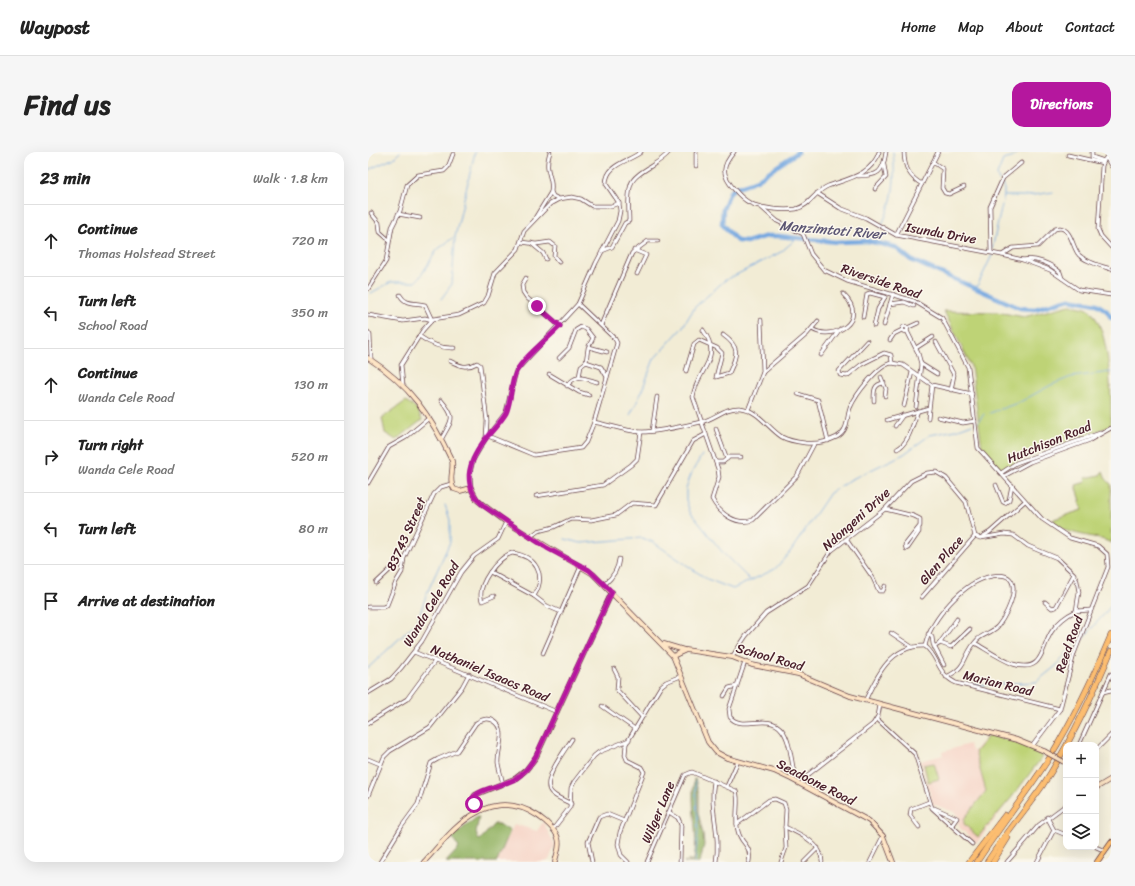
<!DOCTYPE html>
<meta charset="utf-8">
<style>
:root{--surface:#fff;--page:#f6f6f6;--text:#222;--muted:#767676;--line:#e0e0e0;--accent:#b5179e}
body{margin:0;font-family:Sriracha,sans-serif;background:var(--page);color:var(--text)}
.controls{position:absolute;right:12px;bottom:12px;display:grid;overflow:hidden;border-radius:8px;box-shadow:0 4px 16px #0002}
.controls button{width:36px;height:36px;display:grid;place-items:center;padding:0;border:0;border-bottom:1px solid var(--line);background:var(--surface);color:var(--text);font:20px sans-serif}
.stop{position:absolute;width:12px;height:12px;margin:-9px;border:3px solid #b5179e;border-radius:50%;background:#fff}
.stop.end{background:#b5179e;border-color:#fff;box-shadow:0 1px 4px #0008}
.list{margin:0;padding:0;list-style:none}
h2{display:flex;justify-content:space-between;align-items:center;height:52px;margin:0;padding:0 16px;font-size:17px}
h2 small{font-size:13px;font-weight:400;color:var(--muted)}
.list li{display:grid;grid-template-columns:26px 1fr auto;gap:12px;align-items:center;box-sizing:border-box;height:72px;padding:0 16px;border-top:1px solid var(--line)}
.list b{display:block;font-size:15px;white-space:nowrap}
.list p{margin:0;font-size:13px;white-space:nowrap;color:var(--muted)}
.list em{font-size:13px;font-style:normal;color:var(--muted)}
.icon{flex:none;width:22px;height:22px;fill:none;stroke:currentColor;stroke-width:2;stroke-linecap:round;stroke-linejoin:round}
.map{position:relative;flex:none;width:743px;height:710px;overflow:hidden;border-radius:12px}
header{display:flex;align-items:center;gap:24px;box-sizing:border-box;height:56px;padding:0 20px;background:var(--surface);border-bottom:1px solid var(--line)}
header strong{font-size:19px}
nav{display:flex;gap:22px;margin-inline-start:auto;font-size:14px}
.intro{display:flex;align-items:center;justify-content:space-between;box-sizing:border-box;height:96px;padding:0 24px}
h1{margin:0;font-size:28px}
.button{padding:10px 18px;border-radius:12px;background:var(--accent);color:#fff;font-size:14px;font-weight:700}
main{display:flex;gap:24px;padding:0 24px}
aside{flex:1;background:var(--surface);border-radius:12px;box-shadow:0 4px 16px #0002}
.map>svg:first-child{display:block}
.built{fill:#f6d2c4}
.green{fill:#bed376;stroke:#847950}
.forest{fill:#96b567;stroke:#706a49}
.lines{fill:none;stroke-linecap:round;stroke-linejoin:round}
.stream{stroke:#74a7e0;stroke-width:1}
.river{stroke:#74a7e0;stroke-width:4.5}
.street-casing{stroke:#633e44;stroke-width:4.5}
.secondary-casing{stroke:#633e44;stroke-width:5.5}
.primary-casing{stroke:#633e44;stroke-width:6}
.highway-casing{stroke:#633e44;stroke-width:6}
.street{stroke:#fff;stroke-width:3}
.secondary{stroke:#fee5c5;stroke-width:4}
.primary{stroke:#fcbd6f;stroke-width:4.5}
.highway{stroke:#fcbd6f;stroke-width:5}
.secondary-bridge-casing{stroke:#633e44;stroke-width:5.5;stroke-linecap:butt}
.secondary-bridge{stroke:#fee5c5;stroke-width:4}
.route{stroke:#b5179e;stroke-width:5}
.labels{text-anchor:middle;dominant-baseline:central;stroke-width:3;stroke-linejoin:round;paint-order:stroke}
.street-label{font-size:13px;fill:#4a1f2b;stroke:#fbf7ec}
.water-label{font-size:14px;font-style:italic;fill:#5b5573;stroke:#fbf7ec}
</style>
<header>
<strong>Waypost</strong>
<nav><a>Home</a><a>Map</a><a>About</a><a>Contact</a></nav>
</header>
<div class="intro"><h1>Find us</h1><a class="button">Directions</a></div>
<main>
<aside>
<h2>23 min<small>Walk · 1.8 km</small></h2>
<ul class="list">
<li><svg class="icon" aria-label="ahead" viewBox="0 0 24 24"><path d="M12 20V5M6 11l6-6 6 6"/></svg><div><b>Continue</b><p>Thomas Holstead Street</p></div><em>720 m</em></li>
<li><svg class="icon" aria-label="left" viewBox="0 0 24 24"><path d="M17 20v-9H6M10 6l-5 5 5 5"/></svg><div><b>Turn left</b><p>School Road</p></div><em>350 m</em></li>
<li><svg class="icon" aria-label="ahead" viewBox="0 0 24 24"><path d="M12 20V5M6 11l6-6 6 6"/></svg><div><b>Continue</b><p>Wanda Cele Road</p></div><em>130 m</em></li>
<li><svg class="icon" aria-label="right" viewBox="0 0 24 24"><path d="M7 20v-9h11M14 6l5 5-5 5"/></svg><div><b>Turn right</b><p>Wanda Cele Road</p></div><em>520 m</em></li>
<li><svg class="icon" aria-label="left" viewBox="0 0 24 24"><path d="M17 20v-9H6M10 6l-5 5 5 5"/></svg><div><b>Turn left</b></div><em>80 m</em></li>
<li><svg class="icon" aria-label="arrive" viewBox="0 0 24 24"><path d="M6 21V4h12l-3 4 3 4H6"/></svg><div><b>Arrive at destination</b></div></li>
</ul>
</aside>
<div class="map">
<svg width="743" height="710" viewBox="0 0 743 710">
<rect width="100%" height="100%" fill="#fbf7ec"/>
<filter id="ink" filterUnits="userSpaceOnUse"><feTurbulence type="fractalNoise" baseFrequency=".025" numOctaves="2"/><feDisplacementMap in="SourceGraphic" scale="8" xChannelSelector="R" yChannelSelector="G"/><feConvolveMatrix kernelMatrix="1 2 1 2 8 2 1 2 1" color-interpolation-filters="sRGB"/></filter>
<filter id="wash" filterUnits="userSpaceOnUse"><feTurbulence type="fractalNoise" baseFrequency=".012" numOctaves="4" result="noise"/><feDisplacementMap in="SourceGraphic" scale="16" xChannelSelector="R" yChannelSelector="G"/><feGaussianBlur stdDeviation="0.9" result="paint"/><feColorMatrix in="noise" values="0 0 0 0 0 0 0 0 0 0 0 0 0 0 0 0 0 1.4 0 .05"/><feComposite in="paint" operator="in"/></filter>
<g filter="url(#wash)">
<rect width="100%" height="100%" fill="#f2ecd5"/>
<g class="built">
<polygon points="621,582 654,592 675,603 609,691 592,676 590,672 591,665 586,660 565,652 553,609 575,603 574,600 601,592 605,600"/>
<polygon points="175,670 187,693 181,708 177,710 129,710 146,672 169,679"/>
</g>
<g class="green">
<path d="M702 153C707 154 715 155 720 157 743 174 743 244 743 274L654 307 633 319 614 295 603 214 576 159 629 160 656 165Z"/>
<polygon points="38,249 49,257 54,268 28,288 17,281 14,266"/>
<path d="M735 319 738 327 743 332V391C728 382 694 384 686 369V367L714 358 711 349H713L708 333 718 330 717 326 732 323Z"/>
<polygon points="621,583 654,592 675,604 644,645 610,685 596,672 596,667 618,639 607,600"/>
<polygon points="566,611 571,627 560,630 556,613"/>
</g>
<g class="forest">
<path d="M326 627H327L330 639V661L335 682 336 693 332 710H316L326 708C331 682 322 655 326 627Z"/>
<polygon points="109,665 111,665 108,681 110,687 112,688 126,672 131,672 142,679 129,710 78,710 91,696 84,685"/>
</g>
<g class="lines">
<g class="stream">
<polyline points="0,18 26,6 32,0"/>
<path d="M631 29 629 23 635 8C641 6 647 7 649 0"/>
<polyline points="636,44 659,44 685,40"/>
<path d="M514 72C526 49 528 26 525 0"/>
<polyline points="505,90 512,77"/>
<polyline points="624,97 636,44 636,37 634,32"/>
<polyline points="608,137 624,103"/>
<polyline points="3,141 23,130 47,130 52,125 69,98 86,85"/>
<polyline points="73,147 84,132 87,85 107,0"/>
<polyline points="622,261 652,250 683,233 703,225 743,220"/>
<polyline points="262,263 271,246 286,207 314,176 327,155 356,129 413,100 429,86"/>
<polyline points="610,270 616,262"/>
<polyline points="334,303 324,320 318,336 318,348 322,360 356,402 383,429"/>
<polyline points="197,387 213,391 274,386 285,390 339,427 365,437 407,417 422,400 462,341 482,328 536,302 562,283 588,278 604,272"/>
<polyline points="713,489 743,454"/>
<polyline points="0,516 49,470 59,441 82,390 82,368 77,353"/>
<polyline points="593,531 615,533 668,530 688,514 710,488"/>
<polyline points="327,710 330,678 327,629"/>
</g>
<polyline class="river" points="430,0 389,28 367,36 362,40 355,57 354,72 369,89 379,90 399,84 411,84 469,90 500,89 527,95 543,108 652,156 667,157 701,147 729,152 739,159 743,166"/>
</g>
</g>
<g filter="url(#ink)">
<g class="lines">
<g class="street-casing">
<g id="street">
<polyline points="328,0 328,14"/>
<path d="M366 0C353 15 354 23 366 37 371 43 376 48 382 51 395 57 415 59 428 57 442 54 447 39 460 34 479 27 504 23 511 0"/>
<path d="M536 0C536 15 541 25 554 32"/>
<polyline points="724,0 724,5 736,9"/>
<polyline points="743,1 736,8 734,14 730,77 733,84 743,95"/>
<polyline points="700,3 735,11"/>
<polyline points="738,5 743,14"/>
<polyline points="565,10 575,17 574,36 577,41 581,42 596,35"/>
<path d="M490 24C510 24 515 21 518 0"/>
<polyline points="507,37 518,25 516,13"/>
<polyline points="183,40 185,44 191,47"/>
<polyline points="449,41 472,56 498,66 528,83 634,103 655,108 682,118 711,138 743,143"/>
<polyline points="393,55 409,69 435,82 443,102 456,118 479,129 546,149 574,166 600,215 610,296 674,367 702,386 730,394 739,402 740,415 706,502 692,557 665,593"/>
<polyline points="3,61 11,71 12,80 21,88"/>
<polyline points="30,62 52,66"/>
<path d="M167 66 183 40C186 24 175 21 182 0"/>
<polyline points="528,83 570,0"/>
<polyline points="153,90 168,92 182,90 187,94 186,104 191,110"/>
<polyline points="163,91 175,101 178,107"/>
<polyline points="266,98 278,103 269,122"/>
<path d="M234 99 244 95 257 71 261 69C261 58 259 43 263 32 267 20 292 12 301 0"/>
<polyline points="623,100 622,55 635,26 653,11"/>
<path d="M634 103 645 96 670 94 687 77 692 76C704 78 704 95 711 103 718 110 733 114 743 117"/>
<path d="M655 108C667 105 683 112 692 120L694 126"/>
<polyline points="158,126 154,133 155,140 159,146 192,174"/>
<polyline points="0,137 18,109 24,75 32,59 39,33 50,23 76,19 80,15 85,2"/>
<path d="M32 143C38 154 47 150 57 153L64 168"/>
<polyline points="210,152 247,187 249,191 226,270"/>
<polyline points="522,152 536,150 546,154"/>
<polyline points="0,163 35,169 57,166 64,168"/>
<polyline points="495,165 499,142 502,141 517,145"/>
<polyline points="233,173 264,101 280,89 290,89"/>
<polyline points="516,173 525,142"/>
<polyline points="506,174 510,157 517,145"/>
<circle cx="537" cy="177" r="2.5"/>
<polyline points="539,176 550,171"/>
<path d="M444 177C464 190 503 169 475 142"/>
<path d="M335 178C356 207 328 218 325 245L350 317 351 325 344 347C351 361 368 374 385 368L429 324 446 292"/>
<polyline points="539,179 550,201 553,212 548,255"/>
<polyline points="0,180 2,183 3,206 1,207"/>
<path d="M51 184C61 191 73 197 86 196"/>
<polyline points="522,188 526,182 534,178"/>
<polyline points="499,189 471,219 472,223 479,224 494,212 516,201 523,203 524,211"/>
<polyline points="568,190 586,223 583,238"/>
<polyline points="221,195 239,200"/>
<polyline points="548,196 565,185"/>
<polyline points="453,203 472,177"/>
<polyline points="191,206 201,196 208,178 213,175 218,177 225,186 220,196 218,210"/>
<path d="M82 209C92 214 99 217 109 211L112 213 119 269 118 286"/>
<polyline points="553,212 569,222"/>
<path d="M318 219 326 192 331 188 349 196 354 201 348 225 361 221C370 202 372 195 355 183"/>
<polyline points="395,220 439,182 450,169"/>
<polyline points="181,222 211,240 221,243"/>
<polyline points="211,225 213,214 218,210 233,215 239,225"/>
<polyline points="513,225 518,237 517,244"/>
<polyline points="35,233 33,213 55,178 65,167 91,163 116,151 120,144 127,121 150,97 156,79 182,52 191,47 204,45 213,47 224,54 243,54 251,51"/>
<path d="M199 234C208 221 216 226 229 230"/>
<polyline points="430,242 450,248 460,289"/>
<path d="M73 248C89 267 84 267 73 288"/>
<path d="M506 249C506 240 505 232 516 231"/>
<polyline points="536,254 544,220"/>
<polyline points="380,258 395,220 393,168"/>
<polyline points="570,265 595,271 607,269"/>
<polyline points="560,266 564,233"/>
<polyline points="519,268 561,256"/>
<polyline points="527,274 535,263"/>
<polyline points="348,277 359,307"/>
<polyline points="284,279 289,245"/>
<path d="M120 284 166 303 213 296 218 290 226 270C241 273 258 279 273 280 290 280 316 274 333 270 347 267 357 255 372 256 390 258 400 276 414 285 421 289 429 290 437 291 448 292 459 290 469 285 481 278 478 267 482 256 488 242 510 213 524 211L535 213 564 233 604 242"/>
<path d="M529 297C541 292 545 270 550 259"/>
<polyline points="348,310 355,310 361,305 373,305"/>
<polyline points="633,321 648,311 732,281"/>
<polyline points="636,324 662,310 722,288 743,276"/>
<polyline points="0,331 21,295 37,286 61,266"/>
<polyline points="628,333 635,350 637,351 641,348 644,333"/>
<path d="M103 336 102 321 105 308 118 286 138 260 148 219 210 152 228 111 250 69 252 59 251 51 238 32C238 12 260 10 273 0"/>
<polyline points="168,344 235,333 263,313 269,307 273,280"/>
<polyline points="517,357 546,364 552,367 552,374 537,393 538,397 540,396 551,380 551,376"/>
<polyline points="162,385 170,379 186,375 203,367 223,368 248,363 264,351 288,353 325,289 338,282"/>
<polyline points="613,386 636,382 645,383 660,394 689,406 705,421 709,429 711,440 708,459 723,458"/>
<polyline points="478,387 505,426 511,439 515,439 517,434"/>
<polyline points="122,420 166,444 179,454 193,460"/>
<polyline points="8,431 26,414 35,409"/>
<path d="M237 432C245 425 250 418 251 407"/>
<path d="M126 444 114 449C108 433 130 405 144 401 168 404 179 423 166 444"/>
<polyline points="554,445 607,384"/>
<polyline points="677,450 684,456 688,455 706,422"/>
<polyline points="0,455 15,455 19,453 28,430 34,420 36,406 66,342 73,335 83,332"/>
<polyline points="523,481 544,495"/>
<polyline points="560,482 564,485 565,492 576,513"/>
<polyline points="572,491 583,495 602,477"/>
<path d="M607 491C619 498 632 507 645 512 676 522 673 495 684 479 689 471 699 463 708 459"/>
<path d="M557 494C563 467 596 429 624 424 660 417 642 459 630 474 625 480 616 482 610 487 594 503 601 515 578 525"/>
<path d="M557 494C571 505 569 522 588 531L692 557"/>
<polyline points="566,495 571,492 589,467"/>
<polyline points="46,500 189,560"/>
<polyline points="175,501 213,414"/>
<polyline points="364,505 378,484 398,461 440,434 463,399 517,357 543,329 559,321 568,320 578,326 598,350 607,384 612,386 622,380 657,349"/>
<path d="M377 510 361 557 362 565C374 580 400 560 414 578 422 588 423 607 426 620"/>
<polyline points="246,517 250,525 249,538 274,565"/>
<polyline points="735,540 743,538"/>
<polyline points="0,541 23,527 33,516 54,489 93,420 106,404 130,387 138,370"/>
<polyline points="356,544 361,536 369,534"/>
<path d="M497 549C509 523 523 493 557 494"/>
<polyline points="234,554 267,577"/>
<polyline points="509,567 547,602 564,656 604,692"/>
<polyline points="0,571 39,547 67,509"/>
<polyline points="711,593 743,522"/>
<polyline points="728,598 743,583"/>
<polyline points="0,607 12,612"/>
<path d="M346 629C341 656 353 682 348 710"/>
<polyline points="433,632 441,622 505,572 510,564 512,553"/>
<polyline points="359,634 370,609"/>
<polyline points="0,644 16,605 22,599 62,575 94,535 101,522"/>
<path d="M203 652C197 648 188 646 183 640 173 629 197 598 204 587"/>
<polyline points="566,656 589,666 584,673"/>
<polyline points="301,660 310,666 313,673 312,710"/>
<polyline points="679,665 686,678 698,683"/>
<polyline points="369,672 401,648 407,647 416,651 418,657 417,675 418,696 413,710"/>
<path d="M417 675C432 682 454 691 454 710"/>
<polyline points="551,675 542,663 543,657 561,650"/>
<polyline points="186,676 202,655 203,636 206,630 226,604 231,600 261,588"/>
<polyline points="728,695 737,699"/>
<path d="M12 710 34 674 50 652 63 611 70 607 89 599 108 571C113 568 120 565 126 569 140 577 129 598 130 611 131 618 134 626 135 633"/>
<polyline points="224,710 220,690 231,665 239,662 256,669"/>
<polyline points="260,710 253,703 250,692 252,680 276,620 273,615 259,608 257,603 258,592 293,534 298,530 313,524"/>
<path d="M279 710 317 623 324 620 368 639C372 648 366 666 370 679 373 693 384 692 381 710"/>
<polyline points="436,710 450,696"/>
<polyline points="502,710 515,684"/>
<polyline points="639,710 671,673 698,653"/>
<polyline points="669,710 686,678"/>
</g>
</g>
<g class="secondary-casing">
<g id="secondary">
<path d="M0 206C42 233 63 264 84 309 86 318 80 328 86 337L92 339 103 336 109 348 138 370 225 422 305 504 318 498 364 505 384 513 430 522 482 544 649 588 676 599"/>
<polyline points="296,492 316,498"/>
<polyline points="305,504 340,590 348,600 359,606 406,619 423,627 501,669 515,684 525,710"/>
<polyline points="728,636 743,627"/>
<polyline points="109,660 105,649 107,643 148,626 158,618 168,605 244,440"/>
<path d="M56 710C72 693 88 671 110 660 133 647 158 653 178 670 183 675 188 679 190 686 193 695 188 702 187 710"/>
</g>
</g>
<g class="primary-casing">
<polyline id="primary" points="729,710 743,690"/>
</g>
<g class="highway-casing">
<g id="highway">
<polyline points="601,710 637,663"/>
<path d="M609 710C632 674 659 641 682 605 706 566 725 526 743 483"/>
<path d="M619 710C636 683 657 659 675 633 702 591 724 545 743 499"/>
<polyline points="625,710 640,686"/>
</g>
</g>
<use href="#street" class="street"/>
<use href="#secondary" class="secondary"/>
<use href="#primary" class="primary"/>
<use href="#highway" class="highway"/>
<g class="secondary-bridge-casing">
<polyline id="secondary-bridge" points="676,599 696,610"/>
</g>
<use href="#secondary-bridge" class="secondary-bridge"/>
</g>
</g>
<g class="lines" filter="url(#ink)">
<path class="route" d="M106 652 105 646C110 637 137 633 147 627 156 622 162 613 168 604L244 440 221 418 179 396 117 355C91 333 101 308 119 285 125 277 133 270 138 261 144 248 142 233 148 220 156 204 180 187 192 174L169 154"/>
</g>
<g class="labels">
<g class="street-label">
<text transform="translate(573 81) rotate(10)">Isundu Drive</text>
<text transform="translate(513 129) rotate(19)">Riverside Road</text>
<text transform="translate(681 290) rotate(-22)">Hutchison Road</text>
<text transform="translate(488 367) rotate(-42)">Ndongeni Drive</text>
<text transform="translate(38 382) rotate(-66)">83743 Street</text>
<text transform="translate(573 408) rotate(-49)">Glen Place</text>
<text transform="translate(63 452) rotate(-59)">Wanda Cele Road</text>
<text transform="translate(701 492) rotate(-71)">Reed Road</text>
<text transform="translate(402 505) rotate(16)">School Road</text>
<text transform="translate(122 521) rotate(23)">Nathaniel Isaacs Road</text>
<text transform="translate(630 531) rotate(14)">Marian Road</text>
<text transform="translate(448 630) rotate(27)">Seadoone Road</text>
<text transform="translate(290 660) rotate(-67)">Wilger Lane</text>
</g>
<g class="water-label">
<text transform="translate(464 78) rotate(5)">Manzimtoti River</text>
</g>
</g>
</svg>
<div class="controls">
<button>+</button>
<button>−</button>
<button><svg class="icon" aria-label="layers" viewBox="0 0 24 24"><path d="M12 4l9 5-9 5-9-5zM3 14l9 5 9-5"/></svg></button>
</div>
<div class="stop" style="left:106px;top:652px"></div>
<div class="stop end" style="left:169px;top:154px"></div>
</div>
</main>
